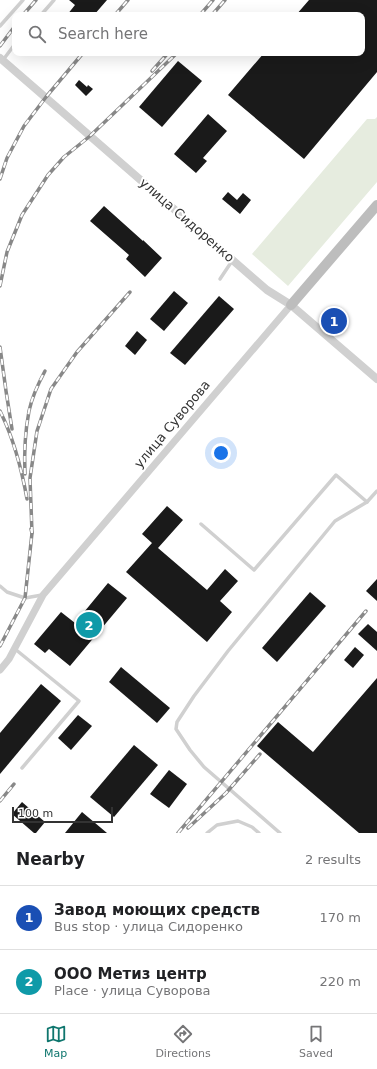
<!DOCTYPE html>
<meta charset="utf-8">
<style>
:root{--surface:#fff;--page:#f2f2f2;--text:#202124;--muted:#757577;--line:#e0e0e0;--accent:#0f766e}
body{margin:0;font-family:"DejaVu Sans",sans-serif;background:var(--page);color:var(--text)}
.scale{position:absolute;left:12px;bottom:10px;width:101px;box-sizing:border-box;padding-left:4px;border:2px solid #333;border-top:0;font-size:11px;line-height:14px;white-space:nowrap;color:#333;-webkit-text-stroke:3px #fff;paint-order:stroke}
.you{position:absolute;left:221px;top:453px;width:14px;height:14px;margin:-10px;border:3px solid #fff;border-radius:50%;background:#1a73e8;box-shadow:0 0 0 6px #1a73e833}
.badge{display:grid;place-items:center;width:26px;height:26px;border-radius:50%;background:var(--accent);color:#fff;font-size:13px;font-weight:700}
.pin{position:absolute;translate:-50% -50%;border:2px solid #fff;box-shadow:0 1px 4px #0006}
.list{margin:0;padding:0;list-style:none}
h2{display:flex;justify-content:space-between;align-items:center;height:52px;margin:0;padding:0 16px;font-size:17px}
h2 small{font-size:13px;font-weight:400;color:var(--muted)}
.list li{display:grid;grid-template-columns:26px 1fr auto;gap:12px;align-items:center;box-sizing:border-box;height:64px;padding:0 16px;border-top:1px solid var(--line)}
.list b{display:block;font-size:15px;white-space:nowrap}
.list p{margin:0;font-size:13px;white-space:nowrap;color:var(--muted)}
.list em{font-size:13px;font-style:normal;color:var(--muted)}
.icon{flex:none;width:22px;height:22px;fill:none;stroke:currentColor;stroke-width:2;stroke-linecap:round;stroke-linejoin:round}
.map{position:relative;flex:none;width:377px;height:833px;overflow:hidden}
.search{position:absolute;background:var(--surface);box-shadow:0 4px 16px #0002;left:12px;right:12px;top:12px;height:44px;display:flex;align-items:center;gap:10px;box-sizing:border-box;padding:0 14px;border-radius:8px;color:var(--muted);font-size:15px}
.sheet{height:180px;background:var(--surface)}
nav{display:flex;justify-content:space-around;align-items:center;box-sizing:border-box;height:56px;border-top:1px solid var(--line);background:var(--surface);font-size:11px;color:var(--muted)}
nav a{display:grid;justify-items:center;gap:2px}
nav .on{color:var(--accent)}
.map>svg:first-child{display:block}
.green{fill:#e6ecdf}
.building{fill:#1a1a1a}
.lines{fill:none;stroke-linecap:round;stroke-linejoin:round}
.service{stroke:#d0d0d0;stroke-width:3.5}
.minor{stroke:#d0d0d0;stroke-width:7}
.tertiary{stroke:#d0d0d0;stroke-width:8}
.secondary{stroke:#bdbdbd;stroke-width:10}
.rail-casing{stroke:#888;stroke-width:3.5}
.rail{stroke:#fff;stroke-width:2;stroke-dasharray:6;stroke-linecap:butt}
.labels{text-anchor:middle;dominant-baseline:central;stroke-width:4;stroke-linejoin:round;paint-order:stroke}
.street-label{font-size:13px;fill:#333;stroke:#fff}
</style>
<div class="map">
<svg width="377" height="833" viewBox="0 0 377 833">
<rect width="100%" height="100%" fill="#fff"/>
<polygon class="green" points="377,117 377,182 288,286 252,254 367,119 375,119"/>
<g class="building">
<polygon points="69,0 107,0 94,15 67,15 75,5"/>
<polygon points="309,0 377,0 377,72 304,159 228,95 264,53 362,53 362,15 296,15"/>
<polygon points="178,61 202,81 162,127 139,107"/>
<polygon points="79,80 87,87 88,85 93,89 86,96 75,85"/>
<polygon points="208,114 227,131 203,158 207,161 196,173 174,154"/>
<polygon points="228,192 237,200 243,193 251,200 240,214 222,199"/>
<polygon points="104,206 143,241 143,240 162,258 145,277 126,259 129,255 90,221"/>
<polygon points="174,291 188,303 164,331 150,319"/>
<polygon points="219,296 234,309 185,365 170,353"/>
<polygon points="137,331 147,340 135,355 125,346"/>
<polygon points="167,506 183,520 158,548 207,590 225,569 238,581 220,601 232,612 207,642 126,572 152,543 142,534"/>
<polygon points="377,579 377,601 366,591"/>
<polygon points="108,583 127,598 70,666 49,649 45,653 34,644 61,612 75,623"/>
<polygon points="310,592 326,606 277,662 262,648"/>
<polygon points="368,624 377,632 377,651 358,634"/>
<polygon points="355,647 364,655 353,668 344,660"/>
<polygon points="121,667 170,708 157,723 109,682"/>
<polygon points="377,678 377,833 359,833 257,746 278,722 313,752"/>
<polygon points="41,684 61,701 0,774 0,733"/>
<polygon points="78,715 92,726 71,750 58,738"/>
<polygon points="134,745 158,765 114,817 90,797"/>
<polygon points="169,770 187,784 169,808 150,794"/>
<polygon points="22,802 45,822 36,833 34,833 12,814"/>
<polygon points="82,812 107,833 65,833"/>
</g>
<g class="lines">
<g class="service">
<polyline points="41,15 54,0"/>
<polyline points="0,26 23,0"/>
<polyline points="3,60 15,44"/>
<polyline points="220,279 232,261"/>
<polyline points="201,524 254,570 336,475 367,502 377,491"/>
<polyline points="0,586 7,592 25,598 42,595"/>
<polyline points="15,649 79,701 22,768"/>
<polyline points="207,833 217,825 238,821 252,827 259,833"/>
<polyline points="280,833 204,767 190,750 176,729 177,722 194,696 228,651 335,521 367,502"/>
</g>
<polyline class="minor" points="0,670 9,659 43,595 291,305"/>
<polyline class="tertiary" points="0,58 90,136 267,290 291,305 377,379"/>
<polyline class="secondary" points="291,305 377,205"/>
<g class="rail-casing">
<g id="rail">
<polyline points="23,15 36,0"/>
<polyline points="115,15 128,0"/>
<polyline points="200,15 213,0"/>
<polyline points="212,15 225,0"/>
<polyline points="0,46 15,26"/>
<polyline points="152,71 168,53"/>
<polyline points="0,179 7,158 24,126 46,97 83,53"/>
<polyline points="0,286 7,252 22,215 48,175 64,157 90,136 177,53"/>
<polyline points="0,347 6,391 12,429"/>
<path d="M0 411C13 437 22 471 27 499"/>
<path d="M25 474C24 453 25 432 29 411 32 397 38 384 45 371"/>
<polyline points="32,533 30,478 37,431 51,389 77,352 130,292"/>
<polyline points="0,646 25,598 32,533 31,529"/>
<polyline points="0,801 14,784"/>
<polyline points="188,828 226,793 260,754"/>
<polyline points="178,833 366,611"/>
</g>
</g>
<use href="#rail" class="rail"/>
</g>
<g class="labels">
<g class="street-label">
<text transform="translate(187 220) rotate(41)">улица Сидоренко</text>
<text transform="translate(172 424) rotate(-50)">улица Суворова</text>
</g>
</g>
</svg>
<div class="scale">100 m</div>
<div class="you"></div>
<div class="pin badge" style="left:334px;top:321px;background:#1a4fb4">1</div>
<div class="pin badge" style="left:89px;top:625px;background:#0f9aa8">2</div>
<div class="search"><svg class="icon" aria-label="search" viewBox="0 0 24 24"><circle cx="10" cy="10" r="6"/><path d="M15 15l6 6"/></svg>Search here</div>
</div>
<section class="sheet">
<h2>Nearby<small>2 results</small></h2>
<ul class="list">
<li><span class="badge" style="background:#1a4fb4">1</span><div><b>Завод моющих средств</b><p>Bus stop · улица Сидоренко</p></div><em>170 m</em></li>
<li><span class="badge" style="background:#0f9aa8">2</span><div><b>ООО Метиз центр</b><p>Place · улица Суворова</p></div><em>220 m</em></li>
</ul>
</section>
<nav>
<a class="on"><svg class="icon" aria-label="map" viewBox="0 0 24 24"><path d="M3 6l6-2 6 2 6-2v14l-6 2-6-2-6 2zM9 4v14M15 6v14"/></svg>Map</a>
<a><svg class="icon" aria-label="directions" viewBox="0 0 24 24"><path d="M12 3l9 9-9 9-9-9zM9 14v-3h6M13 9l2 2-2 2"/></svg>Directions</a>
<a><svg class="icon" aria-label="saved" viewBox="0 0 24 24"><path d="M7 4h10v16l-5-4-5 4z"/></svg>Saved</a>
</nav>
